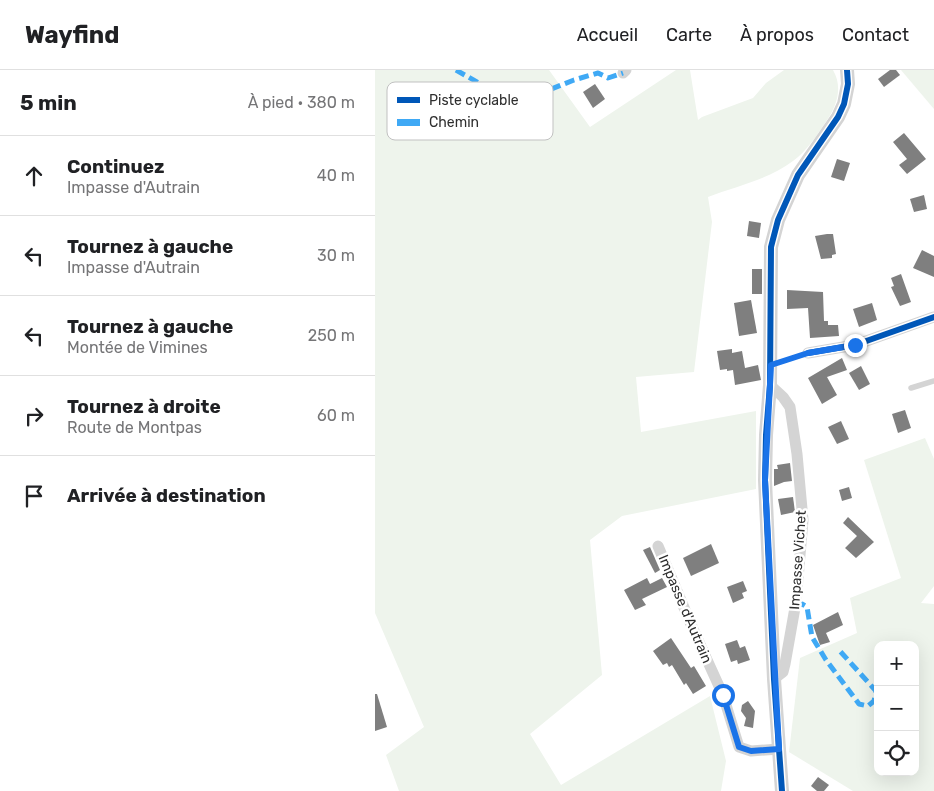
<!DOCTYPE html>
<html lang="fr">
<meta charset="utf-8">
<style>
:root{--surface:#fff;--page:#f2f2f2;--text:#202124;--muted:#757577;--line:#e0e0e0}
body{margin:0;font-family:Rubik,sans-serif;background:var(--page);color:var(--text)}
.controls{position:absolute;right:15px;bottom:15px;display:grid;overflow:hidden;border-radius:10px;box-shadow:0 5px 20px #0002}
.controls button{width:45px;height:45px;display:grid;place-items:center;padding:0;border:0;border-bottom:1px solid var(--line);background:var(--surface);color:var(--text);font:25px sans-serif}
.stop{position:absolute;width:15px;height:15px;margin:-11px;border:4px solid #1a73e8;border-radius:50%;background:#fff}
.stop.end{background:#1a73e8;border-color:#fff;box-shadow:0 1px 5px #0008}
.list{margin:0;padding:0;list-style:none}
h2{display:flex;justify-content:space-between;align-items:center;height:65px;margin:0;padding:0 20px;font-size:21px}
h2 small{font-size:16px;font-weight:400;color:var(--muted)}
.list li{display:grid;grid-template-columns:32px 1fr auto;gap:15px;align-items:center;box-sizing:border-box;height:80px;padding:0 20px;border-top:1px solid var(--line)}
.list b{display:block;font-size:19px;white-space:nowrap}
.list p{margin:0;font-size:16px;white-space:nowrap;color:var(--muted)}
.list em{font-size:16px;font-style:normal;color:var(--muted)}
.icon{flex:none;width:28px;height:28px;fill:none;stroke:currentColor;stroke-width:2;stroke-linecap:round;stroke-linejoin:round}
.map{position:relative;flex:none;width:559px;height:721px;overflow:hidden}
header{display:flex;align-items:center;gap:30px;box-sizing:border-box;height:70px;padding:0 25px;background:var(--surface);border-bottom:1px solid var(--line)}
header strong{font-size:24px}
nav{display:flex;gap:28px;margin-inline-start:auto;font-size:18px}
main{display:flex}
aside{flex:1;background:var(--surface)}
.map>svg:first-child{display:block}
.green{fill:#eef4ec;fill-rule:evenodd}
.building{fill:#7f7f7f}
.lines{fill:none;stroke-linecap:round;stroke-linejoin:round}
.path{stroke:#d4d4d4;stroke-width:2;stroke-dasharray:2.5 2.5;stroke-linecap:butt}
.service{stroke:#d4d4d4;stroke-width:5.5}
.minor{stroke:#d4d4d4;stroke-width:11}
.tertiary{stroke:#d4d4d4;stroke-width:14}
.quiet{stroke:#3fa9f5;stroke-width:5;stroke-dasharray:10 5;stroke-linecap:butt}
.cycleway-casing{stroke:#fff;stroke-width:9}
.cycleway{stroke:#0057b8;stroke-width:6}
.route{stroke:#1a73e8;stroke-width:6}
.labels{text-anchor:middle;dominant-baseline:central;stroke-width:5;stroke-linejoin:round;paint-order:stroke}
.street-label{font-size:14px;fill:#2f2f2f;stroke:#fff}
.key{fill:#fff;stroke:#c1c1c1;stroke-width:1}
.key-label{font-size:14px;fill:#2f2f2f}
</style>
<header>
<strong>Wayfind</strong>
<nav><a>Accueil</a><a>Carte</a><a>À propos</a><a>Contact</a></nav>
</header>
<main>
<aside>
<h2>5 min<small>À pied · 380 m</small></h2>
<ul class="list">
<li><svg class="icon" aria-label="ahead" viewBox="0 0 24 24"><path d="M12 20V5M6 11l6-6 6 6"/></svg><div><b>Continuez</b><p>Impasse d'Autrain</p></div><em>40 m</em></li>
<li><svg class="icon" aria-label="left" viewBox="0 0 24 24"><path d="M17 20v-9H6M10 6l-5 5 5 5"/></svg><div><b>Tournez à gauche</b><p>Impasse d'Autrain</p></div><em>30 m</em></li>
<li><svg class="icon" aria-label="left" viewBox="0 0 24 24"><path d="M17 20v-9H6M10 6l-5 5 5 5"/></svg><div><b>Tournez à gauche</b><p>Montée de Vimines</p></div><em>250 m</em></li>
<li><svg class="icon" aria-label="right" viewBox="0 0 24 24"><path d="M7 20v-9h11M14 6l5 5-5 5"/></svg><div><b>Tournez à droite</b><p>Route de Montpas</p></div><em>60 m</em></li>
<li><svg class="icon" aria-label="arrive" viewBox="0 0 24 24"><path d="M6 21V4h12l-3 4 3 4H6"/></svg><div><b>Arrivée à destination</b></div></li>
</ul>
</aside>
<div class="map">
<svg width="559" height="721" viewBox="0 0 559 721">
<rect width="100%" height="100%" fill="#fff"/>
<g class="green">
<path d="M0 0H174L215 57 301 0H315L323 50 327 47 378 28 391 13 409 0H458C468 17 462 35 452 50 442 65 432 81 418 91 393 110 361 116 333 127L337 152 319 302 261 307 266 362 381 341V419L247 446 215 470 227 605 155 664 186 715 335 626 351 691 346 721H24L11 685 49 657 0 543Z"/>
<polygon points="526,0 559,0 559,39"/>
<path d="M550 368 559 389V516L546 533 559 534V721H478L414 682 425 588 482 563 475 528 526 508 489 390ZM503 575H540V702H503Z"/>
</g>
<g class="building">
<polygon points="515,0 521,0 525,5 509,17 503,9"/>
<polygon points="220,14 230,29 218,38 208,22"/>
<polygon points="529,63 551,89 532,104 524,95 532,89 518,72"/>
<polygon points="462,89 475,93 469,111 456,107"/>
<polygon points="549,125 552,139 539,142 535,129"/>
<polygon points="374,151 386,153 384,168 372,166"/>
<polygon points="452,164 458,164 461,184 457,185 457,188 446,189 440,166"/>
<polygon points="547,180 559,186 559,207 538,198"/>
<rect x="377" y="199" width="10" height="25"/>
<polygon points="526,204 536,232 525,236 516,217 519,216 516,208"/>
<polygon points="412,220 448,222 449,251 453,251 453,255 463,255 464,266 435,268 433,238 412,239"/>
<polygon points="376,230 382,263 364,266 359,233"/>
<polygon points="497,233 502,250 484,257 478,239"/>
<polygon points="357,279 357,283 367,281 370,298 383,295 386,310 360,315 358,300 352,301 352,299 345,300 342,281"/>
<polygon points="467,288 472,300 452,307 462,325 447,334 433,308"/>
<polygon points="486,296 495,314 484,320 474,303"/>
<polygon points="530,340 536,358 523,363 517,344"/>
<polygon points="466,351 474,369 462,374 453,357"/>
<polygon points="415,393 417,411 409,412 399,416 399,399 403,399 402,395"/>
<polygon points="474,417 477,428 467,431 464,420"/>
<polygon points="418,427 420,442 406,445 403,429"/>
<polygon points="473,447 499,472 481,488 470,478 482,466 468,453"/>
<polygon points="336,474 344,493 316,506 308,488"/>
<polygon points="275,477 285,500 280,503 268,480"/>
<polygon points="272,508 275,514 287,508 292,517 267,529 271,535 260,540 249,520"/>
<polygon points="368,511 372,521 367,523 369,528 358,533 352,517"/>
<polygon points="463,542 468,555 451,563 455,572 445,575 438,555"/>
<polygon points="296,568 316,598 319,596 331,616 318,624 311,613 309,615 297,595 294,597 292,593 288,595 278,581"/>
<polygon points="362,570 365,578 370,576 375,590 363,594 362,590 356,592 350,574"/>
<polygon points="0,624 2,624 12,657 0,661"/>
<polygon points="373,631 380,641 378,658 369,656 371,648 366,641 367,635"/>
<polygon points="443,707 454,715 449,721 442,721 436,716"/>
</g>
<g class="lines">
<polyline class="path" points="406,291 423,286"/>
<polyline class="service" points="536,318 559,311"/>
<g class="minor">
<polyline points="248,3 251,0"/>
<polyline points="433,283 480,275 559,247"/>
<polyline points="395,315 408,327 415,337 422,384 428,450 421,532 410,594 408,602 399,609"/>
<polyline points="283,476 318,559 348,625 364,677 376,681 404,679"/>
</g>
<polyline class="tertiary" points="407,721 399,609 390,410 391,365 395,315 396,177 403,150 423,105 463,47 469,34 473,14 472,0"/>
<g class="quiet">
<polyline points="81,0 130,28 146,31 199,10 223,3 233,8 248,3"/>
<polyline points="421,537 427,534 432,537 437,567 451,590 484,634 493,636 499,631 501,621 464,580"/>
</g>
<g class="cycleway-casing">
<g id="cycleway">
<polyline points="433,283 480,275 559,247"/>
<polyline points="407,721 399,609 390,410 391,365 395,315 396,177 403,150 423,105 463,47 469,34 473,14 472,0"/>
</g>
</g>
<use href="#cycleway" class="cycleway"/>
</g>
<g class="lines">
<polyline class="route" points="348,625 364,677 376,681 404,679 390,410 396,295 433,283 480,275"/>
</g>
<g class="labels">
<g class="street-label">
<text transform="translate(423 490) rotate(-86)">Impasse Vichet</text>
<text transform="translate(310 539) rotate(67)">Impasse d'Autrain</text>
</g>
</g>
<rect x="12" y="12" width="166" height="58" rx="8" class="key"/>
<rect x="22" y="27" width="23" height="6" fill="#0057b8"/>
<rect x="22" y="49" width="23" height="7" fill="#3fa9f5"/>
<g class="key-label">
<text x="54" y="35">Piste cyclable</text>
<text x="54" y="57">Chemin</text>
</g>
</svg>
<div class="controls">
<button>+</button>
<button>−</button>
<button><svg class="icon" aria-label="locate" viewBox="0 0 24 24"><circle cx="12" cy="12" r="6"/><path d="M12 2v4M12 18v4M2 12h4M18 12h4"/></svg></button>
</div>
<div class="stop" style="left:348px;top:625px"></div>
<div class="stop end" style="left:480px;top:275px"></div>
</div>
</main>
